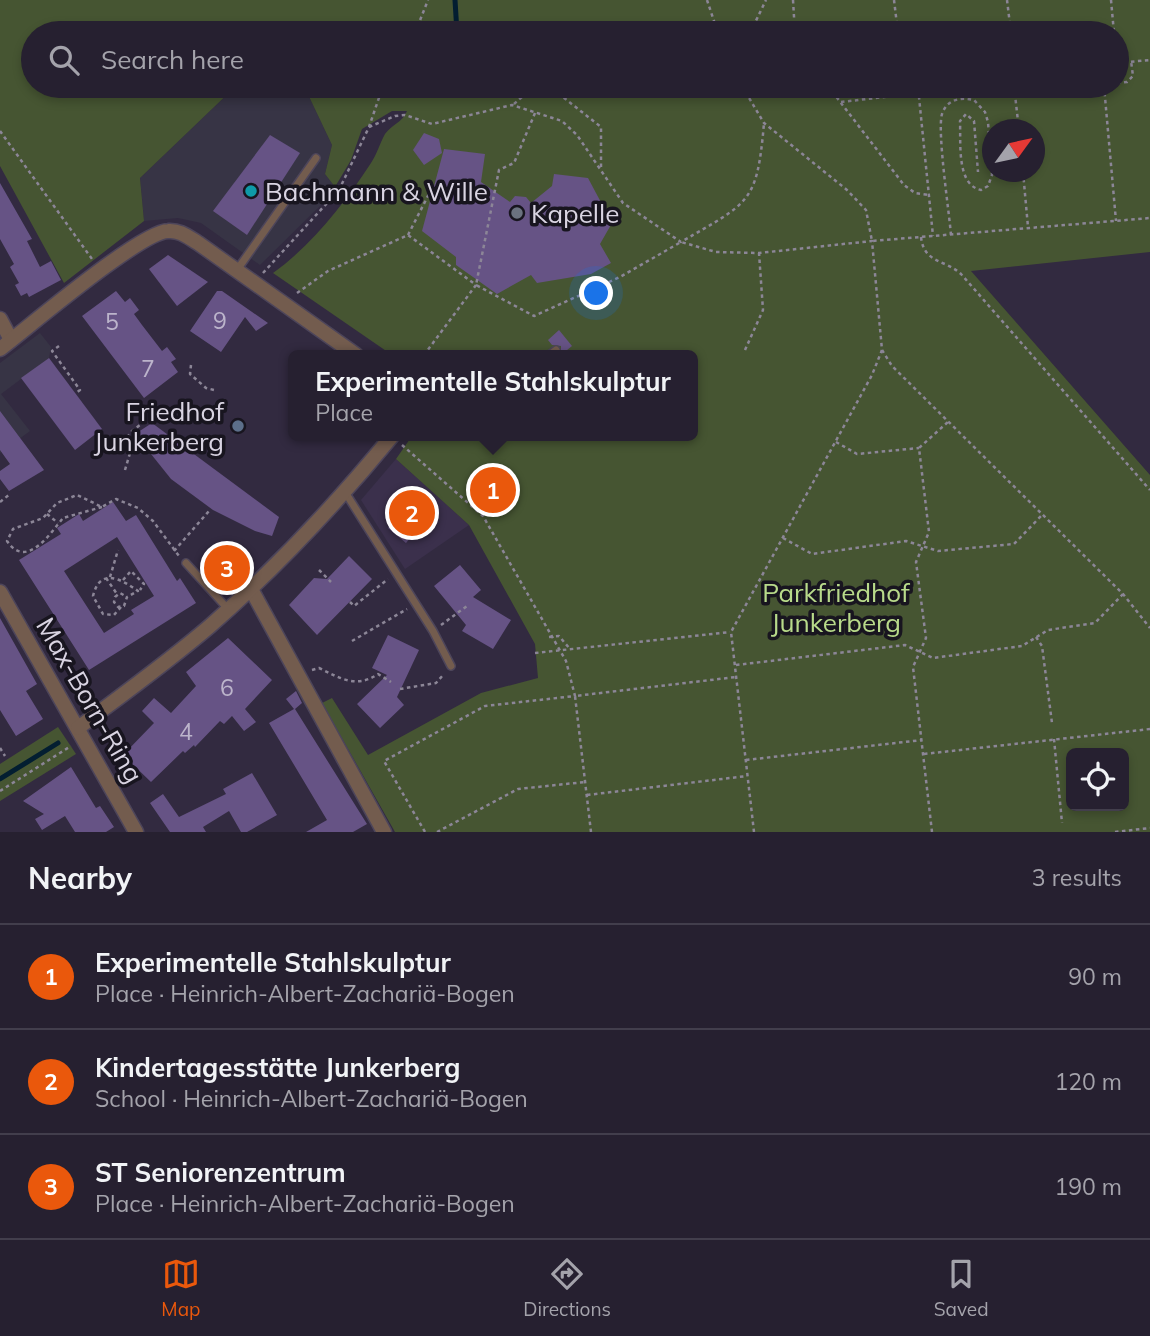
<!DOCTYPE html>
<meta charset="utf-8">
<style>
:root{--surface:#262030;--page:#322d3c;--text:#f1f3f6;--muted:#a4a3ab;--line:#423e4c;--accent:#ea580c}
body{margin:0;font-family:Mulish,sans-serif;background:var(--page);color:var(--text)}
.controls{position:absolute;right:21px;bottom:21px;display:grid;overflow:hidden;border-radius:10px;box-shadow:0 4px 10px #0003}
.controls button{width:63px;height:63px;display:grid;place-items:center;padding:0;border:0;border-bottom:2px solid var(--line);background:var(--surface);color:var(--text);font:35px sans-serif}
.compass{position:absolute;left:982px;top:119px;width:63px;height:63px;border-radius:50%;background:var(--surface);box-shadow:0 4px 10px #0003;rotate:57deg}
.you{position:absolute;left:597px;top:294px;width:24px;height:24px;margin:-18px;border:5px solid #fff;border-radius:50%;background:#1a73e8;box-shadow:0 0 0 10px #1a73e833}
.badge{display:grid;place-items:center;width:46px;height:46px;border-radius:50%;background:var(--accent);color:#fff;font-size:23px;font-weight:700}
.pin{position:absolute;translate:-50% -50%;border:4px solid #fff;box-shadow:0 2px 7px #0006}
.popup{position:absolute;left:288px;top:350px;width:410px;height:91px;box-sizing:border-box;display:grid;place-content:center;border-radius:10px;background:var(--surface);filter:drop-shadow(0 2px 5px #0005);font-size:23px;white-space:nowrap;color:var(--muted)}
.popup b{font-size:26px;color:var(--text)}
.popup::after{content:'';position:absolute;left:50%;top:100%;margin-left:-14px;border:14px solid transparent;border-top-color:var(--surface)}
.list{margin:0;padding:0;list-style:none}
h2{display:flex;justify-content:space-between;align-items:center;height:91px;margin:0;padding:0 28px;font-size:30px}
h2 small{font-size:23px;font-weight:400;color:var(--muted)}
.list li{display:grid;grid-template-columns:46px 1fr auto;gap:21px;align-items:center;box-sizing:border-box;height:105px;padding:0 28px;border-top:2px solid var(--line)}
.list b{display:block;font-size:26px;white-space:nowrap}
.list p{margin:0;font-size:23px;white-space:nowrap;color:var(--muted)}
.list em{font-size:23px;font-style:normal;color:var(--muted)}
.icon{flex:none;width:38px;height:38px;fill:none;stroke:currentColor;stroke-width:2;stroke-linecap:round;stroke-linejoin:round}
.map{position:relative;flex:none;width:1150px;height:832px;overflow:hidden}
.search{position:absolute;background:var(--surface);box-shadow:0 4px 10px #0003;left:21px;right:21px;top:21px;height:77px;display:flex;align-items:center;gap:18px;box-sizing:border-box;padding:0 24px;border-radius:38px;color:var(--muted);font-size:26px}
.sheet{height:406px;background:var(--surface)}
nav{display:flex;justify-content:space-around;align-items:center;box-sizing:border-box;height:98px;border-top:2px solid var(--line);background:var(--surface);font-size:19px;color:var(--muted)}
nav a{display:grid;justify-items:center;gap:4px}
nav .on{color:var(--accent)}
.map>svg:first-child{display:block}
.commercial{fill:#373445}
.built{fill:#3b304c}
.green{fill:#465532;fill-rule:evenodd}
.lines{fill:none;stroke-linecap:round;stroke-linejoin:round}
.stream{stroke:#031e31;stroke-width:5}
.building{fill:#665385;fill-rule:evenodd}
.lane-casing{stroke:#4d455a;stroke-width:10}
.street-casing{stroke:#4d455a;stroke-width:17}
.path{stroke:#8c8697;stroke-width:2.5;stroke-dasharray:3.5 3.5;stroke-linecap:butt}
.lane{stroke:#735c4e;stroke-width:7}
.street{stroke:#735c4e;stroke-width:14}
.culture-dot{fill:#0f9aa8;stroke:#18151f;stroke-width:2.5}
.worship-dot{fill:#6b7280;stroke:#18151f;stroke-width:2.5}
.service-dot{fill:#5c6f8a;stroke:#18151f;stroke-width:2.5}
.labels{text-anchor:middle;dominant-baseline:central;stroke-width:7;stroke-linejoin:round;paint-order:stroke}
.number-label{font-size:23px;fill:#bcb4cb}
.poi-label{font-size:26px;fill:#d9d4e2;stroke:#18151f;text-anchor:start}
.park-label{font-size:26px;fill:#b8da8a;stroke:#18151f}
.street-label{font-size:26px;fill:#d9d4e2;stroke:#18151f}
</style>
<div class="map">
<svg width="1150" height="832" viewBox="0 0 1150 832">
<rect width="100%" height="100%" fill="#322a40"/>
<g class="commercial">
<polygon points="236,86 304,86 332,145 325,174 335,187 320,206 260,265 201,223 178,218 144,221 140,178"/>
<polygon points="40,333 51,347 49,358 1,394 30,431 0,453 0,363"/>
</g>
<polygon class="built" points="396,459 469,525 405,569 361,500"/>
<g class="green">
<path d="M0 0H1150V252L971 271 1150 475V832H395L322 703 332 698 368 755 481 693 538 678 535 644 469 525 396 459 412 436H692V355H392L273 273C312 245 344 204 371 163 377 154 380 143 385 134 392 124 402 123 407 111H392L362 129 351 160 335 187 325 174 332 145 304 86H1117V33H33V86H236L140 178 144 221 64 283 0 166ZM992 130H1034V172H992ZM1071 753H1124V806H1071Z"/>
<polygon points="58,727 76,754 0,801 0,764"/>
</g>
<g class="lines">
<g class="stream">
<polyline points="455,0 457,33"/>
<polyline points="0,779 58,743"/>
</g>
</g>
<g class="building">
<polygon points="424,133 439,139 442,153 424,165 413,150"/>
<polygon points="270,135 300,153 247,235 213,211"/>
<polygon points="444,149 485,154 481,182 510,202 515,196 526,197 531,203 552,186 554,174 588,178 612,223 600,244 611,263 591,274 537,283 531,275 497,294 456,265 456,257 422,231"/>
<polygon points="0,183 32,239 27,241 40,267 51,261 61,280 29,297 27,293 21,296 15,285 19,283 10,267 14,264 0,239"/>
<polygon points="168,255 208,282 177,306 149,269"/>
<polygon points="116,291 125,302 130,298 139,310 134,314 142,325 162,351 167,347 176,359 171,362 178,372 144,398 82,316"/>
<polygon points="217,291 222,291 268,323 256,331 245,317 221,352 190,331"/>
<polygon points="559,330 572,346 561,355 561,346 552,345 548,340"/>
<polygon points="49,358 102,429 75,450 21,378"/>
<polygon points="0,411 44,470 9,491 0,479 0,471 10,464 0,450"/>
<polygon points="152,423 279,517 272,536 255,531 213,510 171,479 135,434"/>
<polygon points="405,497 428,516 406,543 388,528 401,513 396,509"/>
<path d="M113 502 126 521 136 515 177 581 180 578 196 603 89 670 19 560 61 534 57 528 79 514 83 521ZM117 537 154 596 131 610 134 614 104 633 64 571Z"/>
<polygon points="349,556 372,579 317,635 289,605 314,578 327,579"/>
<polygon points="460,565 481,590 473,597 511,620 493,649 462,631 466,625 434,586"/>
<polygon points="0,618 37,684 26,691 43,719 16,736 0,710"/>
<polygon points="388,635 419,650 397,697 404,705 380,728 357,704 387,675 372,668"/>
<polygon points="228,638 272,680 245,709 256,722 244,731 232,716 224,724 220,721 195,747 194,745 185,753 183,751 151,782 123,755 154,723 142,711 154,698 171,713 196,686 186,672"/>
<polygon points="296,691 302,703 295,709 367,824 353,832 306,832 327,820 269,723 294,709 286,699"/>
<polygon points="71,767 96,808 100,806 114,827 106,832 75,832 65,816 42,830 35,819 44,814 23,801"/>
<polygon points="252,773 277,815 247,832 241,832 229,811 203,827 206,832 170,832 150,803 163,794 179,817 226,794 223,789"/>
</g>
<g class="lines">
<g class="lane-casing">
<g id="lane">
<polyline points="237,270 316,158"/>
<polyline points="549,355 556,350"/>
<polyline points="345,492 433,631 451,666"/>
<polyline points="186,563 228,609"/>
</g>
</g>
<g class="street-casing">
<g id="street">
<polyline points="0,319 11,340"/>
<path d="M0 349C29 327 140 232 168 231 180 230 188 237 198 243L356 355"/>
<polyline points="251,589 384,832"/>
<polyline points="0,592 136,832"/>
<path d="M78 728C122 695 168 662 210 626 276 568 336 504 392 436"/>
</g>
</g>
<g class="path">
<polyline points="707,0 718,33"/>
<polyline points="793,0 795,33"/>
<polyline points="894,0 898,33"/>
<polyline points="1007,0 1011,33"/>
<polyline points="1111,0 1114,33"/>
<polyline points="415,33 428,0"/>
<polyline points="750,33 766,0"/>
<polyline points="1117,63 1150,60"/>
<polyline points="1117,83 1127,82 1133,76 1131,61"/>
<polyline points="742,86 764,123 847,190 866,210 872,241 1150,218"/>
<polyline points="828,86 904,185 915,193 929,195"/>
<polyline points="909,86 919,97 933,236"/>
<polyline points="1014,86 1019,130"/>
<polyline points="1104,86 1116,221"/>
<polyline points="841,102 902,95 913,86"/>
<polyline points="514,104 523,96 554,90 601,127 601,167"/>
<polyline points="535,113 514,163 499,170 476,285 534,316 620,277 681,242 716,252 759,253 872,241 882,350 892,366 1123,594 1150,628"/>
<path d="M369 127 395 116 405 115 432 124 512 105 562 121 577 135 623 203 681 242C749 202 757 205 764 123"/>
<polyline points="0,131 92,259"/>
<polyline points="1023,172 1028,227"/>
<polyline points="408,235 433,186"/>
<path d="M951 235C949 211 937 131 942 114 947 99 961 97 974 100L985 112 988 122 992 175 988 186 981 190C956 185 961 142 960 121L966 114 974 121 978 172"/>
<path d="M921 237C924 264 945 259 961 274L1150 490"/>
<polyline points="263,273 339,190 369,127 383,86"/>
<polyline points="297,293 328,271 408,235 476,285 424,355"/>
<polyline points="59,346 52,351 80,390 75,394"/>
<polyline points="745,350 763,310 759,253"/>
<polyline points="191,365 190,374 206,388 214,390"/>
<polyline points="836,442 857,454 919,448"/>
<polyline points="402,445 483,516 566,661 575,696 485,706 384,761 425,832"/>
<polyline points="125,470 130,453 125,440 132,431 148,419"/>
<polyline points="0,502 10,494"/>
<path d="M102 507 63 518C52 531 27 571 7 541L13 529 43 518 57 503 77 495 102 507 116 499 138 508 153 521 179 556"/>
<polyline points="47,514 58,523"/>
<polyline points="783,538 812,554 906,541 938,551 1014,544 1043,514"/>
<polyline points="174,551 209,511"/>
<polyline points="319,570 331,582"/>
<polyline points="110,577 118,550"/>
<polyline points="106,578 117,594"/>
<polyline points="123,580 131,571 144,584 140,590"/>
<polyline points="350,602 354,606 388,579"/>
<path d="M121 607 114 615 103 614 93 596C100 567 121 579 138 591L127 597 124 606 118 607 114 602 115 597 120 593 127 597"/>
<polyline points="441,625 467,606"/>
<polyline points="549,637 559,636 570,649"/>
<polyline points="1036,637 1042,646 1052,723"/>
<polyline points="352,641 407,609"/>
<polyline points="535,653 730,632"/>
<polyline points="736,665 905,645 933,658 1022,646 1048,630 1095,623 1123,594"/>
<path d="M312 670 319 668C340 678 356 689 378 674L391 682"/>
<polyline points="400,689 436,683 444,674"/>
<polyline points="1054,739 1062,823"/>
<polyline points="0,748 5,756"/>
<polyline points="924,754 1150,729"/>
<polyline points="746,760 922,740"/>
<polyline points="0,791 71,746"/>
<polyline points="587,795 747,776"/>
<polyline points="437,832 518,789 585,782"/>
<polyline points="591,832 575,696 736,677"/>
<polyline points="754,832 731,632 872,375 882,350"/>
<polyline points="932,832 913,667 926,638 916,562 929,532 919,448 949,421"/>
<polyline points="1115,832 1150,828"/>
</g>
<use href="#lane" class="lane"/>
<use href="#street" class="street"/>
</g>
<circle class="culture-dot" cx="251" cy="191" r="7"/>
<circle class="worship-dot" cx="517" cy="213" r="7"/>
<circle class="service-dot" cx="238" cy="426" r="7"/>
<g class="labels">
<g class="number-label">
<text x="220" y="320">9</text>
<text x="112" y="321">5</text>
<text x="148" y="368">7</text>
<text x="227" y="687">6</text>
<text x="186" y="731">4</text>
</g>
<g class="poi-label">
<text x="265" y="191">Bachmann &amp; Wille</text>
<text x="531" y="213">Kapelle</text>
<text x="224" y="411" text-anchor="end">Friedhof<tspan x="224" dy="30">Junkerberg</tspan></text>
</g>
<g class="park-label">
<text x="836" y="592">Parkfriedhof<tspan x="836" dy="30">Junkerberg</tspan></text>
</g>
<g class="street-label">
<text transform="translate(90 700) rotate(60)">Max-Born-Ring</text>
</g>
</g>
</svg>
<div class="controls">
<button><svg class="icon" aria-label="locate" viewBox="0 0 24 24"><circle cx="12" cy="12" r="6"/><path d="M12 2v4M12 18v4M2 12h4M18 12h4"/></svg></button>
</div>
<svg class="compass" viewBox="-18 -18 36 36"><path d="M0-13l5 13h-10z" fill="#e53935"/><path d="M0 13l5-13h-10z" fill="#a4a3ab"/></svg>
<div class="you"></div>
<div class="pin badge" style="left:493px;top:490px">1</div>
<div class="popup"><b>Experimentelle Stahlskulptur</b>Place</div>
<div class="pin badge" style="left:412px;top:513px">2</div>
<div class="pin badge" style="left:227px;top:568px">3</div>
<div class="search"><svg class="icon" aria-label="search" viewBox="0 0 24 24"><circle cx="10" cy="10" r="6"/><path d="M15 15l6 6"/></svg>Search here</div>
</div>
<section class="sheet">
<h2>Nearby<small>3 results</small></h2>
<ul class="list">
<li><span class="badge">1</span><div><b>Experimentelle Stahlskulptur</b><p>Place · Heinrich-Albert-Zachariä-Bogen</p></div><em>90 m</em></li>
<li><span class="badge">2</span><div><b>Kindertagesstätte Junkerberg</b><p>School · Heinrich-Albert-Zachariä-Bogen</p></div><em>120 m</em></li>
<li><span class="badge">3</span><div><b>ST Seniorenzentrum</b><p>Place · Heinrich-Albert-Zachariä-Bogen</p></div><em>190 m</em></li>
</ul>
</section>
<nav>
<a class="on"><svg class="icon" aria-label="map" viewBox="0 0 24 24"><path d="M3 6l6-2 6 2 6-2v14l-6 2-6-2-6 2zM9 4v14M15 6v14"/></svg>Map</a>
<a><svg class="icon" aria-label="directions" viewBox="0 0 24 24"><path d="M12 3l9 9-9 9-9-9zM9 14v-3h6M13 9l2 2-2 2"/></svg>Directions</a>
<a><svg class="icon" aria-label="saved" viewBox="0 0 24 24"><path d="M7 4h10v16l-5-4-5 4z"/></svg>Saved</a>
</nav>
